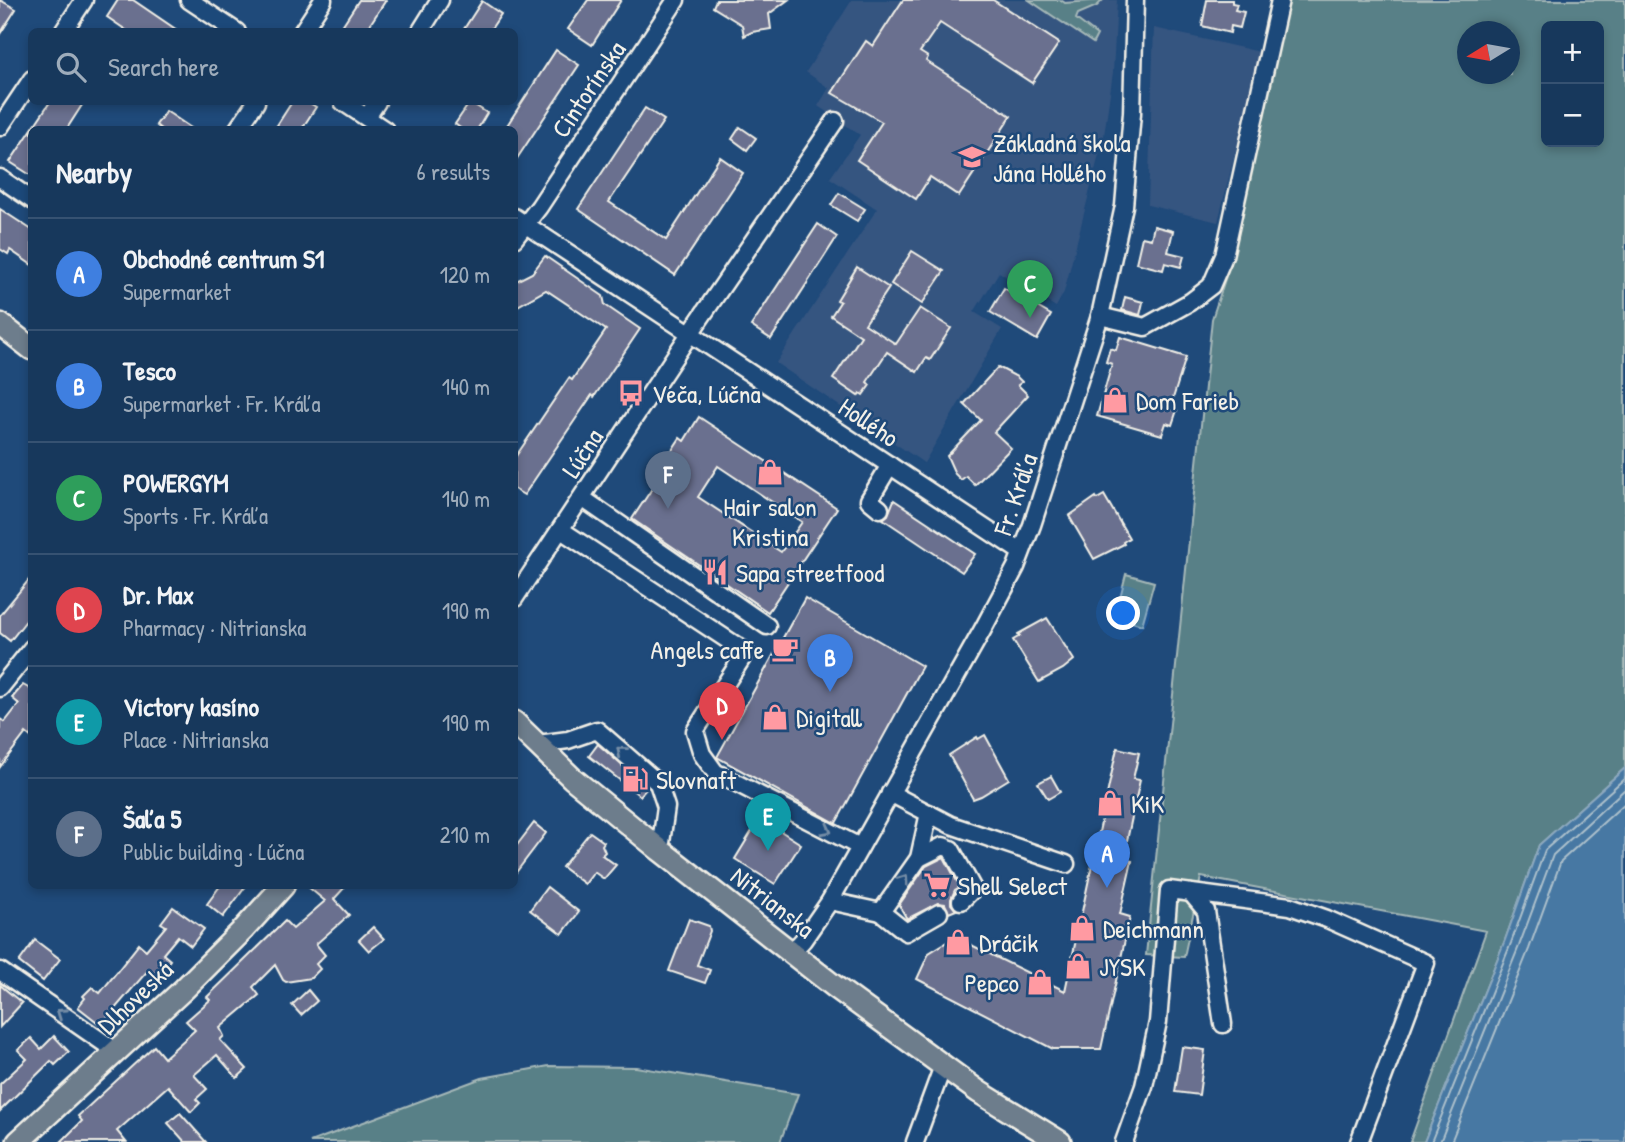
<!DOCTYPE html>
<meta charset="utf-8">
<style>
:root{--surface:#17385c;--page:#203f62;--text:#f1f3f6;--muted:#9eacbb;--line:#365272;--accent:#e797bd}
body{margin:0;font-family:"Patrick Hand",sans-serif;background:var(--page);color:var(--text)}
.controls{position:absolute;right:21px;top:21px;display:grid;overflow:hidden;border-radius:10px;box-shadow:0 4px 10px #0003}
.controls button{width:63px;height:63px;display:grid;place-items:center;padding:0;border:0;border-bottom:2px solid var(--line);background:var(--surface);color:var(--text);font:35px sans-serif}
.compass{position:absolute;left:1457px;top:21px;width:63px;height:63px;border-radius:50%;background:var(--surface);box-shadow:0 4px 10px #0003;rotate:259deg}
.you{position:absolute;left:1124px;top:614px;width:24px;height:24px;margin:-18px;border:5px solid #fff;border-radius:50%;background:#1a73e8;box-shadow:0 0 0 10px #1a73e833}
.badge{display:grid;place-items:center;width:46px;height:46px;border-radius:50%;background:var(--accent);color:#fff;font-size:23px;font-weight:700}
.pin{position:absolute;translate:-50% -58px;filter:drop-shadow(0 2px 4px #0008)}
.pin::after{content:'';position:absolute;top:37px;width:24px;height:21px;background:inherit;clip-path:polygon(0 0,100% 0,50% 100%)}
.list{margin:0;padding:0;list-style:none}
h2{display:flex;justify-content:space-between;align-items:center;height:91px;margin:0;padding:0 28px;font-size:30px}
h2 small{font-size:23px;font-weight:400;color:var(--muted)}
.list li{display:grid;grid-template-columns:46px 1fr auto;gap:21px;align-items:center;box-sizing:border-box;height:112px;padding:0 28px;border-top:2px solid var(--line)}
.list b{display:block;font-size:26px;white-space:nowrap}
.list p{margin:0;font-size:23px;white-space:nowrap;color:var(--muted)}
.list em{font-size:23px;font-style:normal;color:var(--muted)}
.icon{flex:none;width:38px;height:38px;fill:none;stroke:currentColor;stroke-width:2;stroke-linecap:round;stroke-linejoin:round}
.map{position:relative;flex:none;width:1625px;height:1142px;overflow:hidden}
.search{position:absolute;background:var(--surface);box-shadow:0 4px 10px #0003;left:28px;top:28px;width:490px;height:77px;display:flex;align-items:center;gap:18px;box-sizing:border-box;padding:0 24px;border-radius:10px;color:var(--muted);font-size:26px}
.panel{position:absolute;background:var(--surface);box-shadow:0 4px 10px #0003;left:28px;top:126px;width:490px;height:763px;border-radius:10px}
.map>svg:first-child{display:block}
.built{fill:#365580}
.green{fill:#588087;stroke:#a6b8b8;stroke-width:2;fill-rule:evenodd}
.water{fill:#4678a3;stroke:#8ca8bf;stroke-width:2}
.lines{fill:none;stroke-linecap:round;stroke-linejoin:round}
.shore{stroke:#aec1cc;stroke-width:2}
.building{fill:#6a708f;stroke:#f4f1e8;stroke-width:2;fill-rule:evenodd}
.minor-casing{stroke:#f4f1e8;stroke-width:21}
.major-casing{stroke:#f4f1e8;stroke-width:26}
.minor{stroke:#1f4a7a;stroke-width:16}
.major{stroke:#6d7d8c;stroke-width:21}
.oneway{stroke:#748da6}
.labels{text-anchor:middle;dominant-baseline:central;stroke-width:5;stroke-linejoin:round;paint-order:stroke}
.street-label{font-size:26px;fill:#f4f1e8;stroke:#1f4a7a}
.poi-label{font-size:26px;fill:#f4f1e8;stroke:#1f4a7a;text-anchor:start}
</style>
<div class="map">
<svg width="1625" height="1142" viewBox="0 0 1625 1142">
<rect width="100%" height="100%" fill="#1f4a7a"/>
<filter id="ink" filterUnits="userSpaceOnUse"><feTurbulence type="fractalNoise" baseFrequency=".0143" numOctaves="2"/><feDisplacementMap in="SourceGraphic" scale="14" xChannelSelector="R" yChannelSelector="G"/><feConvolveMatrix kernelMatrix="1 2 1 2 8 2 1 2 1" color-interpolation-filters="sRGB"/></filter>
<g filter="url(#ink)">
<g class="built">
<polygon points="852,0 1117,0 1113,72 1104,135 1064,292 1056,307 999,272 974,312 1002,329 924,463 776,363 877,209 830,178 860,135 818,106 829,88 806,72"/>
<polygon points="1154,28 1260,52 1218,222 1148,205"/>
</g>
<g class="green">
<polygon points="1029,0 1061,0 1065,3 1103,0 1097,6 1078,14 1076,19 1097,35 1093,43"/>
<path d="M1281 0H1625V768L1539 845 1505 940 1424 1142H1410L1486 931 1201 877 1184 957 1146 955 1212 319 1228 270ZM1546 26H1599V142H1546ZM1468 32H1510V74H1468Z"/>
<polygon points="1126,574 1154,582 1142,625 1115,617"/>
<polygon points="549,1066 636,1067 798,1094 780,1142 310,1142 482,1078"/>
</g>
<polygon class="water" points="1625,768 1625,1142 1424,1142 1505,940 1539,845"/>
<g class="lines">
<g class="shore">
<polyline points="1431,1142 1511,943 1545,850 1625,778"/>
<polyline points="1440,1142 1519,946 1553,855 1625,789"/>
<polyline points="1451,1142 1529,949 1561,861 1625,803"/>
</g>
</g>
<g class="building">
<polygon points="0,0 16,9 0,34"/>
<polygon points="118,0 133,0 180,32 129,32 107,17"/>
<polygon points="359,0 386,0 365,32 338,32"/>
<polygon points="588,0 621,0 592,45 568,29"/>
<polygon points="716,0 788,0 769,14 771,29 752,32 744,36 742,25 713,7"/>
<polygon points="903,0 993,0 1059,43 1032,83 940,23 920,52 928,57 926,61 1011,116 959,196 930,177 916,199 857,160 882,122 832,93 866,41 873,46"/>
<polygon points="1207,0 1232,0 1232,3 1237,4 1235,10 1244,12 1240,28 1231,26 1230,33 1202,26"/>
<polygon points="482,1 501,14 489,32 462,32"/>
<polygon points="556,50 579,65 514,163 514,130 504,130"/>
<polygon points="50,102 84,102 66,130 32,130 32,176 10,162"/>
<polygon points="292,102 308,102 316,107 301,130 274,130"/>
<polygon points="470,102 487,113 477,130 463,130 455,124"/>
<polygon points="645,108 664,120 609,202 666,240 720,157 743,173 675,275 578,209"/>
<polygon points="166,111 194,130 162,130 156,125"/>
<polygon points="740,127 756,138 747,150 732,139"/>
<polygon points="839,193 865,209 857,221 831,205"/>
<polygon points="0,209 32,230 32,265 10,250 8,254 0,249"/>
<polygon points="818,224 837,237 771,339 751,326"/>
<polygon points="1154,226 1173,231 1168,252 1184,256 1181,267 1165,263 1163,270 1136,263 1142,237 1151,239"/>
<polygon points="912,251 944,271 922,304 891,284"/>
<polygon points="545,256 603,296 605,305 640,329 594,397 592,395 524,495 514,489 514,459 569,378 572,380 606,330 546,290 514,308 514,282 532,273"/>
<polygon points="857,267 889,288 865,324 896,344 920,308 951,328 930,360 926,358 917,372 887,352 867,382 870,385 863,395 860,393 858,396 833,379 861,336 831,316 840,302 837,300"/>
<polygon points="1004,288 1051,315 1037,340 990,312"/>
<polygon points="1125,297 1143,302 1140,315 1122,310"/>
<polygon points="1120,337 1186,357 1170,408 1177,410 1172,425 1166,423 1162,435 1097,416 1112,364 1106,362 1110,348 1116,350"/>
<polygon points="998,367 1017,377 1022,382 1018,385 1028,395 994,432 1011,448 975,485 966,476 961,480 955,474 947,456 981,420 964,404"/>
<path d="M699 417 837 508 768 612 632 519 661 475 657 473 680 438 684 441ZM718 466 802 522 781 552 698 497Z"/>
<polygon points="1104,495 1129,538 1123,542 1124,544 1094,559 1069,516 1096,497 1097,499"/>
<polygon points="894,500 975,554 962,572 883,519 888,515"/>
<polygon points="32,576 32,613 10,641 0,633 0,615"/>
<polygon points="805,598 922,666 836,823 717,757"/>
<polygon points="1047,618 1074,660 1063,669 1039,682 1013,640 1020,636 1018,634"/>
<polygon points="23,685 32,690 32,738 26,733 0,767 0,719 5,722 19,704 12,698"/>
<polygon points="985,735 1009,779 981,796 973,799 949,755 977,737 978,739"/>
<polygon points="598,744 647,788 640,796 589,756"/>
<polygon points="1117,748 1139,753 1133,779 1140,780 1123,859 1132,861 1120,914 1130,917 1101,1049 1053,1049 917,979 929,953 955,937 1065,991"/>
<polygon points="1051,776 1060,792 1048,799 1038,783"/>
<polygon points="760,818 801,844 775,884 735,859"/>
<polygon points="534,823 546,833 514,875 514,849"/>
<polygon points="590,832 604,842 602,845 605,852 602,855 616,865 604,879 594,872 585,884 562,867"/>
<polygon points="944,857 960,887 955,890 951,899 951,904 956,910 949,913 945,904 938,903 907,919 899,905 926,866"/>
<polygon points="220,886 246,886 223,917 207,904"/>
<polygon points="307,886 346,886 334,899 349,915 316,944 325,955 316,964 320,969 311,978 286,982 283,980 275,965 253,987 259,995 220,1028 224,1036 220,1040 247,1069 237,1078 217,1055 194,1075 207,1089 196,1099 200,1103 191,1112 168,1086 117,1131 126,1142 61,1142 82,1121 78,1116 154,1046 164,1058 195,1030 186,1021 210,1000 207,997 285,921 293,929 325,901"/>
<polygon points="547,887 579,912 562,934 530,910"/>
<polygon points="173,907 204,929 191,946 178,936 163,954 170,960 158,976 149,969 101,1025 78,1007 85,998 83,996 92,987 100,993 139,944 146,950 166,926 161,923"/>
<polygon points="689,919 709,926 710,931 697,965 710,970 705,983 669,971"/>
<polygon points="373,927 384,939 369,951 359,940"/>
<polygon points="35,940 60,959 43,981 19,962"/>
<polygon points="0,985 22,1003 0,1027"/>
<polygon points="308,990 317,1001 301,1015 292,1005"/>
<polygon points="54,1036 69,1052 55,1065 51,1061 0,1111 0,1084 27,1059 18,1050 31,1038 41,1049"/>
<polygon points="1182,1047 1205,1050 1199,1095 1175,1092"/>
<polygon points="180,1113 206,1142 185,1142 168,1123"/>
</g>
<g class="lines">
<g class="minor-casing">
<g id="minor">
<polyline points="189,0 237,32"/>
<polyline points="63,32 84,0"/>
<polyline points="302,32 323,0"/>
<polyline points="420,32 440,0"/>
<polyline points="343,102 385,130"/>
<polyline points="367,117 377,102"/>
<polyline points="0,127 32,79"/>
<polyline points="237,130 256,102"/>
<polyline points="0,178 32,200"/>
<polyline points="514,217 1021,552"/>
<polyline points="514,239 539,207 676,0"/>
<polyline points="1100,316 1145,327 1190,302 1211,286 1224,256 1280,0"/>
<polyline points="582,498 767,626"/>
<polyline points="880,509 869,500 890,465"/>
<polyline points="561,530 746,652 695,731 702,754 715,772 860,847"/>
<polyline points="514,599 691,332 835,121"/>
<polyline points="0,688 32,648"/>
<polyline points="538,744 568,740 597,730 658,783 666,807 660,850"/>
<polyline points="890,793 951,825 1066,864"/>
<polyline points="919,858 943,846 951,849 973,889 961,901"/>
<polyline points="1191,893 1206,911 1223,1024"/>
<polyline points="830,901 881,912 919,858 929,813"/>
<polyline points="881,912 906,932 939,913"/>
<polyline points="792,952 803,940 830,901 983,629 1016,567 1032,525 1100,316 1124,206 1132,113 1135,0"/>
<polyline points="0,971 117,1052"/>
<polyline points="915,1142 943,1066"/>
<polyline points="1124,1142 1144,1086 1158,1022 1169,890 1290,906 1327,919 1426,963 1359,1142"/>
</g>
</g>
<g class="major-casing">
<g id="major">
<polyline points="0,324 32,349"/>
<polyline points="514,722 572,778 660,850 834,986 979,1092 1060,1142"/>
<polyline points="18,1142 184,989 244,929 283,886"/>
</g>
</g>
<use href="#minor" class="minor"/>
<use href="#major" class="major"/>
</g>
<defs><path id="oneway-chevron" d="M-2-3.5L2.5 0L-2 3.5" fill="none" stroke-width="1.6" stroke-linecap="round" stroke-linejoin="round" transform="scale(1.75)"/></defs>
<g class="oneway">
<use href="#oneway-chevron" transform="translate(621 751) rotate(-139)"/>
<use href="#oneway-chevron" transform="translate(827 830) rotate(28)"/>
<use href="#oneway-chevron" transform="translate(904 879) rotate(-55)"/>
<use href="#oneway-chevron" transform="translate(61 1013) rotate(-145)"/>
</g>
</g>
<defs>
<g id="school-bare" transform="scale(2.1)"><path d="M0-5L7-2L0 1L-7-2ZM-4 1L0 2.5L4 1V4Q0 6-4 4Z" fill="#ff9aa2" stroke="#1f4a7a" stroke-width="2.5" paint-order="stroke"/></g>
<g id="bus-bare" transform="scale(2.1)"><path d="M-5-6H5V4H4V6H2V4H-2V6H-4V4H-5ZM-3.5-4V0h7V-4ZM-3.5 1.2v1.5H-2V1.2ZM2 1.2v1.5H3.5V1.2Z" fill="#ff9aa2" stroke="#1f4a7a" stroke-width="2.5" paint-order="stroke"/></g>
<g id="shop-bare" transform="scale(2.1)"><path d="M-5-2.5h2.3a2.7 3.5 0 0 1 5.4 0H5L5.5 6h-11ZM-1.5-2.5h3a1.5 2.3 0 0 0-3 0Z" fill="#ff9aa2" stroke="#1f4a7a" stroke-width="2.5" paint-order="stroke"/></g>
<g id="restaurant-bare" transform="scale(2.1)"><path d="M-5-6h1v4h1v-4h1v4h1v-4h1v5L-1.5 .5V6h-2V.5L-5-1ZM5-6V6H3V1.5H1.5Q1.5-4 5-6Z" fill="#ff9aa2" stroke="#1f4a7a" stroke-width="2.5" paint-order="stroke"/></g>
<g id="cafe-bare" transform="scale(2.1)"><path d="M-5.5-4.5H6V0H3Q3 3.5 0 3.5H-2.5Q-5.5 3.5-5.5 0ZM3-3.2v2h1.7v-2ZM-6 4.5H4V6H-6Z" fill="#ff9aa2" stroke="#1f4a7a" stroke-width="2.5" paint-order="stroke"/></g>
<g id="fuel-bare" transform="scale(2.1)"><path d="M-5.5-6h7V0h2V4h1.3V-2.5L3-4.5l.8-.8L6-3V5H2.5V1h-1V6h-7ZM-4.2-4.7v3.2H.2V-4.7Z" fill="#ff9aa2" stroke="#1f4a7a" stroke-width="2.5" paint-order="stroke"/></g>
<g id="supermarket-bare" transform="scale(2.1)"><path d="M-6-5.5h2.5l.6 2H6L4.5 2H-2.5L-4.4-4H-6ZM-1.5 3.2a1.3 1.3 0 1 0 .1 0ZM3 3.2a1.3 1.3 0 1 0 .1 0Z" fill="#ff9aa2" stroke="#1f4a7a" stroke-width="2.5" paint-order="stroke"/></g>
</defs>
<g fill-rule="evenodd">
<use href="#school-bare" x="972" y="157"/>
<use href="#bus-bare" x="631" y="393"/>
<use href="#shop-bare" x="1115" y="400"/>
<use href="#shop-bare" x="770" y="472"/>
<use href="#restaurant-bare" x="715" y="572"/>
<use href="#cafe-bare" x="785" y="649"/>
<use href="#shop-bare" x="775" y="717"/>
<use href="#fuel-bare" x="635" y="779"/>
<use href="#shop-bare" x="1110" y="803"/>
<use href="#supermarket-bare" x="937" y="885"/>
<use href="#shop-bare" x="1082" y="928"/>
<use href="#shop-bare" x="958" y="942"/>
<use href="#shop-bare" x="1078" y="966"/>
<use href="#shop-bare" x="1040" y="982"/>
</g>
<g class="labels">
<g class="street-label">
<text transform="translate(588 89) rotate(-56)">Cintorínska</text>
<text transform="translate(869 422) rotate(34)">Hollého</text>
<text transform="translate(582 453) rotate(-57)">Lúčna</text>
<text transform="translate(1015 494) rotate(-71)">Fr. Kráľa</text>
<text transform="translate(773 902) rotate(38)">Nitrianska</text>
<text transform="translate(135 997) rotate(-44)">Dlhoveská</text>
</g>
<g class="poi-label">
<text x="993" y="142">Základná škola<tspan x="993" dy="30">Jána Hollého</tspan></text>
<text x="652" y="393">Veča, Lúčna</text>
<text x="1136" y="400">Dom Farieb</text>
<text x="770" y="506" text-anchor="middle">Hair salon<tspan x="770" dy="30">Kristina</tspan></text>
<text x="736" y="572">Sapa streetfood</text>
<text x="764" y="649" text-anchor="end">Angels caffe</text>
<text x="796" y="717">Digitall</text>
<text x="656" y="779">Slovnaft</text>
<text x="1131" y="803">KiK</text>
<text x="958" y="885">Shell Select</text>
<text x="1103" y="928">Deichmann</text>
<text x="979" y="942">Dráčik</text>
<text x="1099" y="966">JYSK</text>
<text x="1019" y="982" text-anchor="end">Pepco</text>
</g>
</g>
</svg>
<div class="controls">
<button>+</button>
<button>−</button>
</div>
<svg class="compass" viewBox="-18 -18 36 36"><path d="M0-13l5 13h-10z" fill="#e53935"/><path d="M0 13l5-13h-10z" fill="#9eacbb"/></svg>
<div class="you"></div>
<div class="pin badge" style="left:1107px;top:888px;background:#3f7fe0">A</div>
<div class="pin badge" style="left:830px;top:692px;background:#3f7fe0">B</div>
<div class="pin badge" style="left:1030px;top:318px;background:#2e9e5b">C</div>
<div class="pin badge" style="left:722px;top:740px;background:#e0444e">D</div>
<div class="pin badge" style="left:768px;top:851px;background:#0f9aa8">E</div>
<div class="pin badge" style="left:668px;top:509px;background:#5c6f8a">F</div>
<div class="search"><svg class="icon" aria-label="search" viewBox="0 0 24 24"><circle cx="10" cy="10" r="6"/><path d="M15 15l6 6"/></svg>Search here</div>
<section class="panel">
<h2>Nearby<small>6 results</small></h2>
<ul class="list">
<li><span class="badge" style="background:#3f7fe0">A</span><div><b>Obchodné centrum S1</b><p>Supermarket</p></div><em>120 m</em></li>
<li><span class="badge" style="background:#3f7fe0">B</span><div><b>Tesco</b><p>Supermarket · Fr. Kráľa</p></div><em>140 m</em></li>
<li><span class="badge" style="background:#2e9e5b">C</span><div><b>POWERGYM</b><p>Sports · Fr. Kráľa</p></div><em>140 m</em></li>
<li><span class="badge" style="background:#e0444e">D</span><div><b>Dr. Max</b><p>Pharmacy · Nitrianska</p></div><em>190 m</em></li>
<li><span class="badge" style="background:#0f9aa8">E</span><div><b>Victory kasíno</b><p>Place · Nitrianska</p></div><em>190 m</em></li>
<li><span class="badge" style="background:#5c6f8a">F</span><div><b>Šaľa 5</b><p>Public building · Lúčna</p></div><em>210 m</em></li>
</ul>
</section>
</div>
